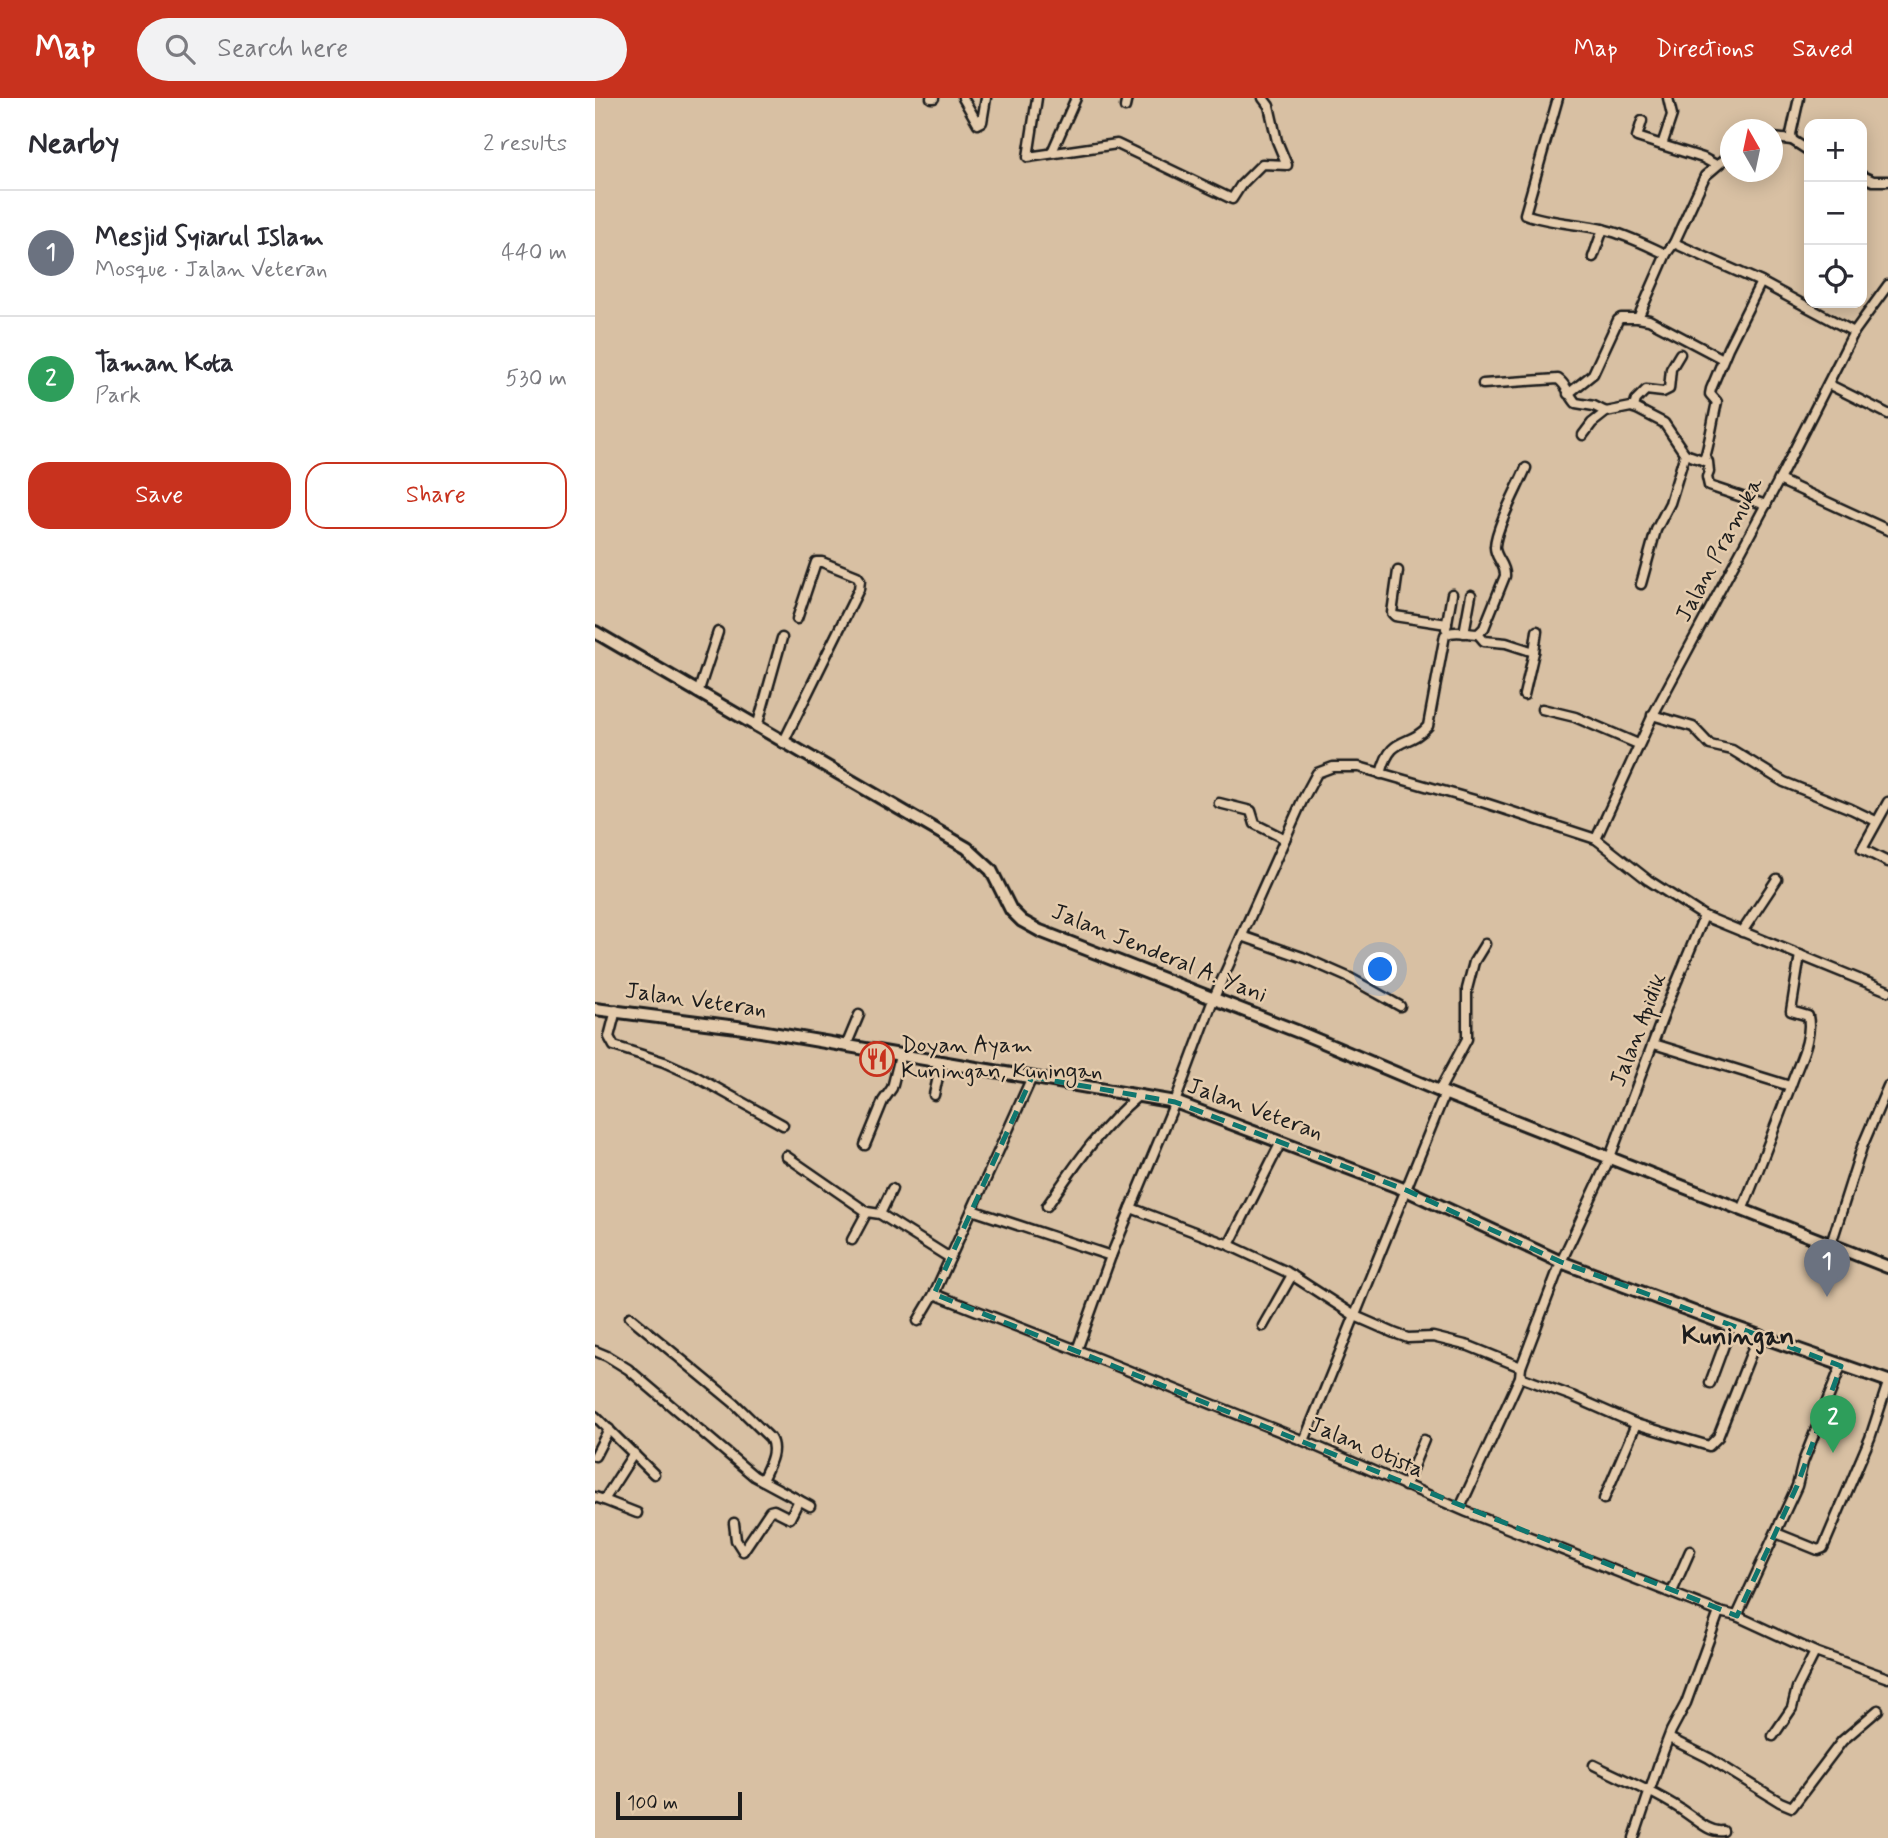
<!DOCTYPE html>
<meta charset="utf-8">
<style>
:root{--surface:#fff;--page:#f2f2f3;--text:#2b2b33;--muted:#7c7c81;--line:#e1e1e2;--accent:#c8321e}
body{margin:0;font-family:Mynerve,sans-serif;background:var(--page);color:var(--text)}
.controls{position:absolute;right:21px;top:21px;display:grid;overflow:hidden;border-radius:14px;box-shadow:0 4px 18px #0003}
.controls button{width:63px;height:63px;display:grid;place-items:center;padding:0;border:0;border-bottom:2px solid var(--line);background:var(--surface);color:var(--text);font:35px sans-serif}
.compass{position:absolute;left:1125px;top:21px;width:63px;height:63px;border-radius:50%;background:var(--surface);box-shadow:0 4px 18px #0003;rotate:351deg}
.scale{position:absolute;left:21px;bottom:18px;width:126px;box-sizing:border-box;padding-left:7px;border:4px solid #1c1c1c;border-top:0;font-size:19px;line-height:24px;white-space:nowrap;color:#1c1c1c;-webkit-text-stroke:5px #e4cbac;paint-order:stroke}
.you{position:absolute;left:786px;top:872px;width:24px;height:24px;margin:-18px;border:5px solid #fff;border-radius:50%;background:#1a73e8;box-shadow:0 0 0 10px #1a73e833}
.badge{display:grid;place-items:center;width:46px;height:46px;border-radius:50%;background:var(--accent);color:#fff;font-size:23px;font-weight:700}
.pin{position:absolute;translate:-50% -58px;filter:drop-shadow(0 2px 4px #0008)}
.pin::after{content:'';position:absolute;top:37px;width:24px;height:21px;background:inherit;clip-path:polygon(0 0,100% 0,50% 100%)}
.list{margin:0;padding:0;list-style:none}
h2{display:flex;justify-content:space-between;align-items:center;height:91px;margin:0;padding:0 28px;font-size:30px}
h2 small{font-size:23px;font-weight:400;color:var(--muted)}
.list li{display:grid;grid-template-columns:46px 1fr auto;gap:21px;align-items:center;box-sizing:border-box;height:126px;padding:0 28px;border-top:2px solid var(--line)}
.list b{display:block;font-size:26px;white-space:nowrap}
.list p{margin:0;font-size:23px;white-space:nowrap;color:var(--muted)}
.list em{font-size:23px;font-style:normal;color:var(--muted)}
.actions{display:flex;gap:14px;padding:21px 28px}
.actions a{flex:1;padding:16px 0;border:2px solid var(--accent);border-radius:21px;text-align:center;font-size:24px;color:var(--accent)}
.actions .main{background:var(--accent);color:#fff}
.icon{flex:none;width:38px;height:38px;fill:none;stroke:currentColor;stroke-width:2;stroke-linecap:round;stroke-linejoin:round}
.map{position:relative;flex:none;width:1293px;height:1740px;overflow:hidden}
header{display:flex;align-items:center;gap:42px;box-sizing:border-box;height:98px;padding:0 35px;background:var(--accent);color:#fff}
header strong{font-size:33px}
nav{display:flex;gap:38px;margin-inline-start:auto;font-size:24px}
.search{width:490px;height:63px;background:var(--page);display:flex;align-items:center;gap:18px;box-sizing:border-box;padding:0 24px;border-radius:38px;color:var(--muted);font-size:26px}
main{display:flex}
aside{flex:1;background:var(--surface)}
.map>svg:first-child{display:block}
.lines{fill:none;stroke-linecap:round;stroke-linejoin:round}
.minor-casing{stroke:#1c1c1c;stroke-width:13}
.major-casing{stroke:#1c1c1c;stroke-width:16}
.minor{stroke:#e4cbac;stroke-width:8}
.major{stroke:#e4cbac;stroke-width:10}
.marked{fill:none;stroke:#0f766e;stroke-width:5;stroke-dasharray:14 9;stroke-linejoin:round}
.labels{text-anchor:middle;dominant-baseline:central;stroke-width:5;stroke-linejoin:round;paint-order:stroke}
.street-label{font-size:23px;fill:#1c1c1c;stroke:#e4cbac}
.poi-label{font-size:23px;fill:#1c1c1c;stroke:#e4cbac;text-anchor:start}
.quarter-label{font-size:26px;font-weight:bold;fill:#1c1c1c;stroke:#e4cbac}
</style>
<header>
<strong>Map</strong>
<div class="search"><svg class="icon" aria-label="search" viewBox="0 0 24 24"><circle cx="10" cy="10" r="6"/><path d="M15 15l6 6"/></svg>Search here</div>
<nav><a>Map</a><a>Directions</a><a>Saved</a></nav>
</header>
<main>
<aside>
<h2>Nearby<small>2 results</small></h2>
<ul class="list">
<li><span class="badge" style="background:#6b7280">1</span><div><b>Mesjid Syiarul Islam</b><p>Mosque · Jalan Veteran</p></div><em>440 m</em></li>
<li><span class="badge" style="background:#2e9e5b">2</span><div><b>Taman Kota</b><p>Park</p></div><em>530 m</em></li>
</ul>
<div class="actions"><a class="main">Save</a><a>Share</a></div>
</aside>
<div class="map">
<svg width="1293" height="1740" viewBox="0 0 1293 1740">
<rect width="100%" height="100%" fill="#d8c0a3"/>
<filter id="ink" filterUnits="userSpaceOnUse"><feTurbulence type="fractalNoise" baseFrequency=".0143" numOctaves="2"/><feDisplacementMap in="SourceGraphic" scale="14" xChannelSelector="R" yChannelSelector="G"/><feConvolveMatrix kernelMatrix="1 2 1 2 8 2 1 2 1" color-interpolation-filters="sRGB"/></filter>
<g filter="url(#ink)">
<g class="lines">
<g class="minor-casing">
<g id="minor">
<polyline points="336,0 339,0"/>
<polyline points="368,0 383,26 387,24 391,0"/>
<polyline points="442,0 433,59 522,46 637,101 646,87 667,66 692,67 682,43 674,8 668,0"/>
<path d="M963 0 930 116C957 126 984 125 1011 132 1032 137 1051 147 1071 156"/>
<polyline points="1204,0 1196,36 1197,42 1214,53"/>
<polyline points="530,9 532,0"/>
<polyline points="1047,23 1042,39 1067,47 1077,17 1073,0"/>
<polyline points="1178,40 1197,42"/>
<polyline points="1067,47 1108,60 1121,67"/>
<polyline points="457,54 481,0"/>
<polyline points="1267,78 1278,83 1293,83"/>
<polyline points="1079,145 1110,78 1130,61 1136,51"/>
<polyline points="998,159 1008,131"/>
<polyline points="1128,261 1054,222 1043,220 1071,156 1079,145 1166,184 1259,234"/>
<path d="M888 286 963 281C971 286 974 297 981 305L999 308 1011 314 1036 309 1042 311 1069 325 1090 356 1075 405 1061 432 1046 486"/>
<polyline points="1233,286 1293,316"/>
<polyline points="973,296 998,276 1023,222 1026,220 1043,220"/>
<polyline points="1039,309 1041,302 1051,292 1068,294 1074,291 1076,271 1085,256"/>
<polyline points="988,337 997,325 1011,314"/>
<polyline points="1090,356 1113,364 1114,374 1112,379 1114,388 1171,407"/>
<path d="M1109 363C1115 344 1117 325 1122 304L1115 296 1116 291 1133 250 1166 184"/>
<polyline points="1184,382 1293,432"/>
<polyline points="803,473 797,515 800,518 852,526"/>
<polyline points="851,530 857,496"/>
<polyline points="869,535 876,497"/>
<polyline points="883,536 889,543 911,545 939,554 942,533"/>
<polyline points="103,595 123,534"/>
<polyline points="929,597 939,554"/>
<polyline points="947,611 980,619 1043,646"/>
<polyline points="1057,617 1098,629 1115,647 1137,652 1189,684 1256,711 1281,723"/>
<polyline points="162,629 187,540"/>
<polyline points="188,645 264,491 265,482 262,478 227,464 221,464 202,521"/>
<path d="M786 676C796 635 813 651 833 628L850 537C859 531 873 536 883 536L889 530 910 478C911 466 899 459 900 448 901 429 923 389 931 370"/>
<polyline points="1293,704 1267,751 1293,764"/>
<polyline points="624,705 656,713 660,726 690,741"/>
<polyline points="1001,741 1058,617 1184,382 1259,234 1293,187"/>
<polyline points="1147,834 1182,781"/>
<polyline points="647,838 707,859 755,880 805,908"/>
<polyline points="1293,893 1109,818 1053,782 1001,741 890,705 764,669 738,669 722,675 707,703 618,902 580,1004 516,1158 482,1252 709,1343 872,1414 1124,1514 1142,1518 1220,1554 1293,1580"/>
<polyline points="21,912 14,939 19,948 69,964 100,978 188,1027"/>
<polyline points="1059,946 1195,988"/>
<polyline points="251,948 264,917"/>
<polyline points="844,993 872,941 872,891 879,864 890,846"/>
<polyline points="339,997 346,965"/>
<polyline points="270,1047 288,1003 297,990 305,958"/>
<polyline points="191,1058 272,1114 285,1116 355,1160"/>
<path d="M452 1108C481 1066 504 1031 544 997"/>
<polyline points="536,1110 634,1147 692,1174 760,1218 799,1235 813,1240 838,1239 874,1248 926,1269"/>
<path d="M1148 1110C1165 1069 1180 1028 1196 987 1203 966 1218 941 1213 918L1196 913 1205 857"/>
<polyline points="377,1112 516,1158"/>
<polyline points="285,1116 297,1091"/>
<polyline points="257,1142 272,1114"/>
<polyline points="1236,1146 1267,1049 1293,988"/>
<polyline points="634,1147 686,1044"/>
<polyline points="339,1196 482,1252"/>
<path d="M35 1219 139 1305 175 1340C183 1353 173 1369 167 1382"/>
<polyline points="323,1223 339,1196 437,979"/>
<polyline points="668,1228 697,1177"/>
<polyline points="0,1253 12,1258 33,1271 159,1378 215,1408"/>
<polyline points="925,1279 977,1298 1041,1326 1114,1348 1123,1339 1163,1238"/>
<polyline points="1115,1285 1136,1228"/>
<polyline points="0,1318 59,1376"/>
<polyline points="709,1343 850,995"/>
<polyline points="0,1358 14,1331"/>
<polyline points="810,1388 829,1342"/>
<polyline points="0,1399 9,1402 39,1355"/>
<polyline points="1009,1401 1041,1326"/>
<polyline points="9,1402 42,1415"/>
<polyline points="865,1410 925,1279 926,1269 966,1164 1015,1059 1073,905 1109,818"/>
<polyline points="139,1425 141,1442 148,1453 175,1413 179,1412 195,1420 204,1402"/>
<polyline points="1181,1435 1223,1452 1228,1450 1275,1340 1293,1285"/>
<polyline points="1077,1494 1095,1453"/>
<polyline points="1142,1518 1202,1388 1208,1364 1246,1268"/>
<polyline points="1178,1638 1197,1610 1202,1590 1220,1554"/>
<polyline points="1074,1640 1114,1660 1185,1704 1197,1709 1247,1643 1283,1612"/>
<path d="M999 1667C1031 1683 1065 1696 1094 1717 1104 1724 1116 1735 1128 1733"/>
<polyline points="1039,1740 1065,1662 1076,1633 1091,1605 1124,1514"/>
</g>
</g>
<g class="major-casing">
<g id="major">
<polyline points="0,534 372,750 396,772 416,812 427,823 445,833 704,934 844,993 1293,1169"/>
<polyline points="0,911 142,929 580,1004 811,1092 966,1164 1136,1228 1293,1283"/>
</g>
</g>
<use href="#minor" class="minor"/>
<use href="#major" class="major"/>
</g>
</g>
<path class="marked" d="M437 979 580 1004 811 1092 966 1164 1246 1268 1202 1388 1142 1518 339 1196Z"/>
<defs>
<g id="restaurant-ring" transform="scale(1.75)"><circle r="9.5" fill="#e4cbac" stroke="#c8321e" stroke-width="1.5"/><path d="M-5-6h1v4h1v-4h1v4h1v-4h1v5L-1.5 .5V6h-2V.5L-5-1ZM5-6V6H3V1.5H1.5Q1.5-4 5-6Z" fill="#c8321e"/></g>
</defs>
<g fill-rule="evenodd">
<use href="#restaurant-ring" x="282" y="961"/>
</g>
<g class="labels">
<g class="street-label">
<text transform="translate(1125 452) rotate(-62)">Jalan Pramuka</text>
<text transform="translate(564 856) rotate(22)">Jalan Jenderal A. Yani</text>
<text transform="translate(101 903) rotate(8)">Jalan Veteran</text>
<text transform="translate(1044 932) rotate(-69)">Jalan Apidik</text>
<text transform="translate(660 1012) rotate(20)">Jalan Veteran</text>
<text transform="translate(771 1350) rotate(23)">Jalan Otista</text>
</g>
<g class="poi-label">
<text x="306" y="948">Doyan Ayam<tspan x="306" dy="26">Kuningan, Kuningan</tspan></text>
</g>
<g class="quarter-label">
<text x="1143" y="1239">Kuningan</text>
</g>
</g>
</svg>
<div class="controls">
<button>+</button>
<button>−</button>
<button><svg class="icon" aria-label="locate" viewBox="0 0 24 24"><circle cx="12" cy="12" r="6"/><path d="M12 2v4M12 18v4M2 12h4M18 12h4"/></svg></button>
</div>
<svg class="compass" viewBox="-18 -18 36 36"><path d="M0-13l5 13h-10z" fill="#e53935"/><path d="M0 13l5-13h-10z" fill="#7c7c81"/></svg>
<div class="scale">100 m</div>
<div class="you"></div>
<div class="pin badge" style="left:1232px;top:1199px;background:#6b7280">1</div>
<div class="pin badge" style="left:1238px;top:1355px;background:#2e9e5b">2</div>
</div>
</main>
